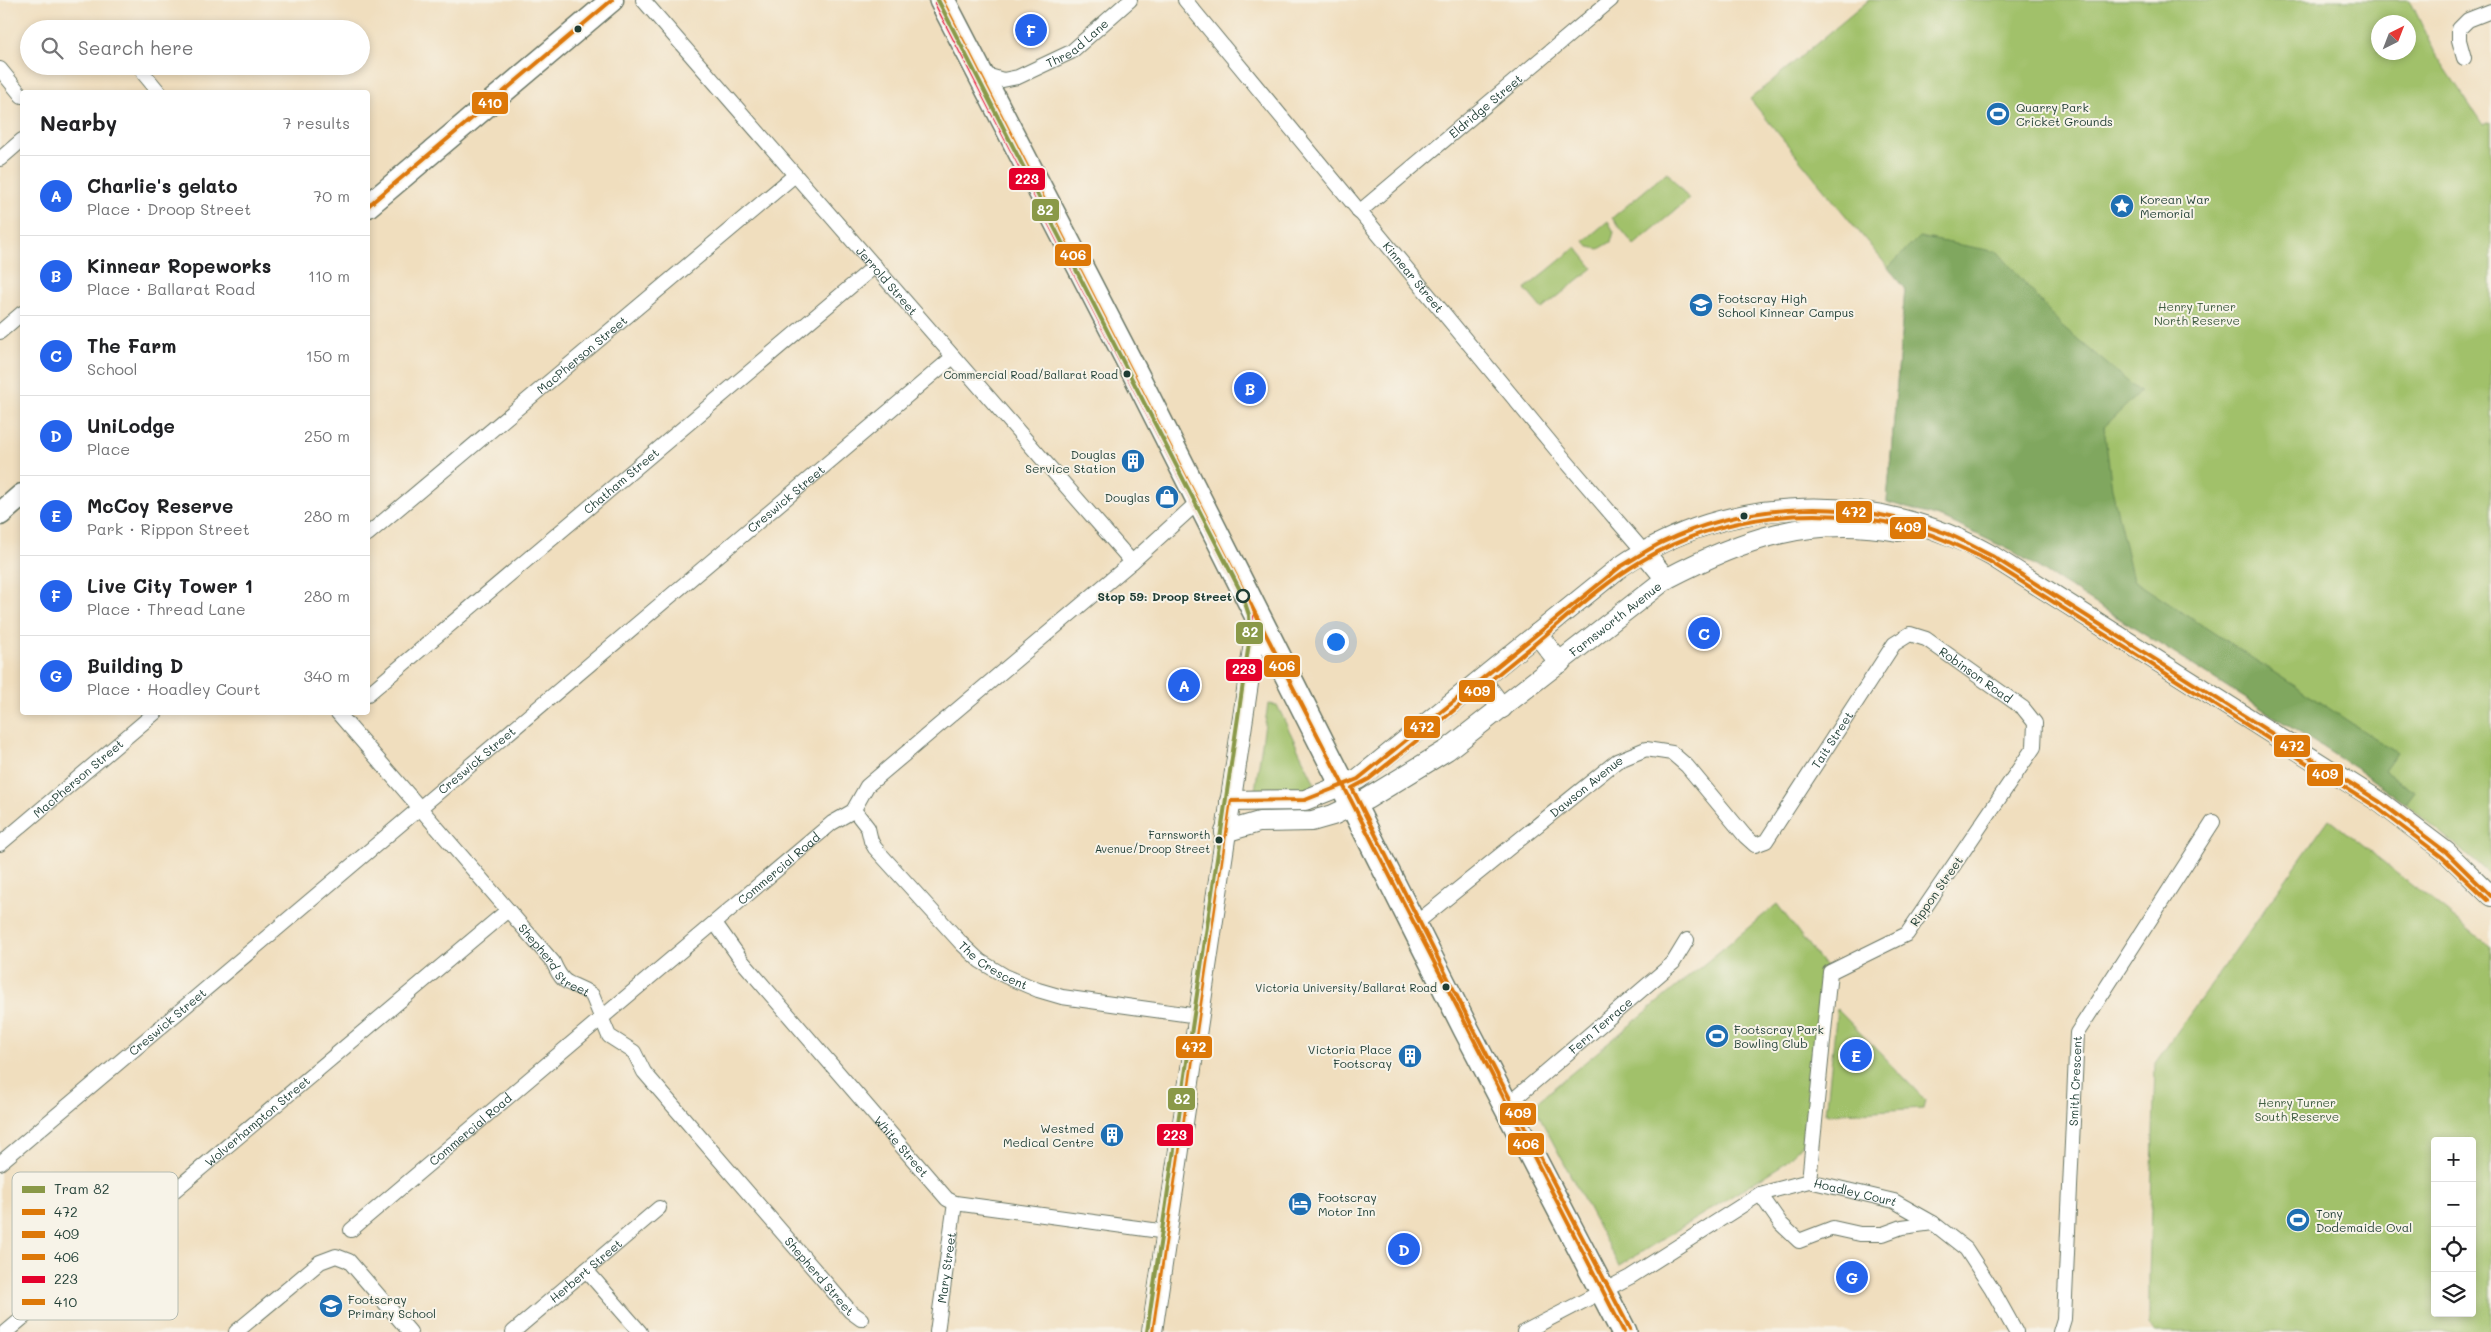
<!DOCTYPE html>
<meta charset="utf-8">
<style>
:root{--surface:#fff;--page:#f2f2f2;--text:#202124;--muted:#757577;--line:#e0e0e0;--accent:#2563eb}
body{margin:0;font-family:Mali,sans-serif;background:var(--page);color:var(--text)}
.controls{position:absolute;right:15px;bottom:15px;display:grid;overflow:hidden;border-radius:5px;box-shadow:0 2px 8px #0003}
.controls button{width:45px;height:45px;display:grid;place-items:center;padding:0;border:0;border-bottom:1px solid var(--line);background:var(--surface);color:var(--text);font:25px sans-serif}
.compass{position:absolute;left:2371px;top:15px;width:45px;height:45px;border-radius:50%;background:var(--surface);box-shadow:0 2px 8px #0003;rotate:42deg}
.you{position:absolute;left:1335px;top:641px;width:18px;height:18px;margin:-12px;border:4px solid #fff;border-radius:50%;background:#1a73e8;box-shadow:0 0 0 8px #1a73e833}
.badge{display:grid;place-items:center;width:32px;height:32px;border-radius:50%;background:var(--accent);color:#fff;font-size:16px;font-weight:700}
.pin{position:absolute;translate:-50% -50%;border:2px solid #fff;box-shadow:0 1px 5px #0006}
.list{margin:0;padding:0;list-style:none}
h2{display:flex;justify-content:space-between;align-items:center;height:65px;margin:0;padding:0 20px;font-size:21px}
h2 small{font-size:16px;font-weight:400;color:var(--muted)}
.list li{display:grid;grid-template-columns:32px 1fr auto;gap:15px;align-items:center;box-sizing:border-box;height:80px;padding:0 20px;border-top:1px solid var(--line)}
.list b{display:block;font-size:19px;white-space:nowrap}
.list p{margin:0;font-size:16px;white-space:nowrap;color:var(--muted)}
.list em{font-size:16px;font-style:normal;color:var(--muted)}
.icon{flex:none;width:28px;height:28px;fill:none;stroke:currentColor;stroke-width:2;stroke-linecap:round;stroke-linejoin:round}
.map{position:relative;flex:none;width:2491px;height:1332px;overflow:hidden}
.search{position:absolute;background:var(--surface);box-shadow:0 2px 8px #0003;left:20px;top:20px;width:350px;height:55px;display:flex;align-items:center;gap:12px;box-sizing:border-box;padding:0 18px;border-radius:28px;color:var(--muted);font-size:19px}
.panel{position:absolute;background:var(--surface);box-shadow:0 2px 8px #0003;left:20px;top:90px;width:350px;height:625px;border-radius:5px}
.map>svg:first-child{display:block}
.green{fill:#a1c16a;stroke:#607f4f;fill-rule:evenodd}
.forest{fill:#80a75e;stroke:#507249}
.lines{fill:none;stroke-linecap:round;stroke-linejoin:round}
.street-casing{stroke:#687564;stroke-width:16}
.secondary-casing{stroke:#687564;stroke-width:22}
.primary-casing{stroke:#687564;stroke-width:25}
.highway-casing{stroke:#687564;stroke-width:28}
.street{stroke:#fff;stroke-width:14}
.secondary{stroke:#fff;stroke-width:20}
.primary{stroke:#fff;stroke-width:22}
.highway{stroke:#fff;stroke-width:25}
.bus-1-casing{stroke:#f7f3e8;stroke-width:8}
.bus-2-casing{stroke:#f7f3e8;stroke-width:8}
.bus-3-casing{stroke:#f7f3e8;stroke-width:8}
.bus-4-casing{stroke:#f7f3e8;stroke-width:8}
.bus-5-casing{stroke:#f7f3e8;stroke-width:8}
.bus-1{stroke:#dd7808;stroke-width:4}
.bus-2{stroke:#dd7808;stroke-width:4}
.bus-3{stroke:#dd7808;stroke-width:4}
.bus-4{stroke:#e4002b;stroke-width:4}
.bus-5{stroke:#dd7808;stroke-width:4}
.tram-1-casing{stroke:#f7f3e8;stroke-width:8}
.tram-1{stroke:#8a9948;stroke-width:4}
.bus-dot{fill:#1f3d34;stroke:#f7f3e8;stroke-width:2}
.stop-dot{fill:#f7f3e8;stroke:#1f3d34;stroke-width:2.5}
.labels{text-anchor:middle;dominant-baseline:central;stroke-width:4;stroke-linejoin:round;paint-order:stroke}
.bus-label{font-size:11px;fill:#1f3d34;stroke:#f7f3e8;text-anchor:end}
.street-label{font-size:12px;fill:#1f3d34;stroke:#f7f3e8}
.poi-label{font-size:12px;fill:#1f3d34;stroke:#f7f3e8;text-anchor:start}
.park-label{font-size:12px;fill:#405e42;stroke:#f7f3e8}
.stop-label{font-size:12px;font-weight:bold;fill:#1f3d34;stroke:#f7f3e8;text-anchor:end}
.key{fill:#f7f3e8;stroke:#b6bcb2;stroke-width:1}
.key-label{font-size:14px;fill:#1f3d34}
.line-badge{stroke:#f7f3e8;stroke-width:2}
.badge-label{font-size:14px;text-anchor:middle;font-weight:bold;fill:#fff}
</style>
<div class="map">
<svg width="2491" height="1332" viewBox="0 0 2491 1332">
<rect width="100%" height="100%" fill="#f7f3e8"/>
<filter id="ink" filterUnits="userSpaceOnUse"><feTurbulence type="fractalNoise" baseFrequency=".02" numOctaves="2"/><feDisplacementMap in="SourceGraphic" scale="10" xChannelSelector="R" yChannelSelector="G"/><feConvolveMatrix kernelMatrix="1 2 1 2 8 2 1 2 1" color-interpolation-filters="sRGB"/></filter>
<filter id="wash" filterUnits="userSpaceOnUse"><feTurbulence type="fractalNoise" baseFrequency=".0096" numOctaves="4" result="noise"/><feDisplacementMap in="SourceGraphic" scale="20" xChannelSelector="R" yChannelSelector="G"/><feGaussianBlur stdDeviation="1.12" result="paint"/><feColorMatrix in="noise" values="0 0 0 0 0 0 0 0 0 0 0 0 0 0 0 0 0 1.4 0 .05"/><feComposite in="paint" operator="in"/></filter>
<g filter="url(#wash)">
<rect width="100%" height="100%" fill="#f0debe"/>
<g class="green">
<path d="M1869 0H2410L2435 53 2483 125 2491 122V875L2406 804 2360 771 2014 552 1945 519 1887 502 1905 288 1750 99ZM2378 22H2408V52H2378Z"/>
<polygon points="1667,172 1689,199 1634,245 1612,218"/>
<polygon points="1608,221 1614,232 1611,242 1599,249 1589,247 1584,241"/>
<polygon points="1576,247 1593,268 1542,309 1525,289"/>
<path d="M1268 704 1277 705 1315 784C1302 797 1273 791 1255 790Z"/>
<path d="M2329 819 2491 947V1332H2154L2149 1325V1277L2155 1063ZM2435 1141H2472V1313H2435Z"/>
<polygon points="1777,904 1825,967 1806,1140 1785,1163 1619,1266 1533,1105"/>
<polygon points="1837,1009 1925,1100 1923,1108 1826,1114"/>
</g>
<polygon class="forest" points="1919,237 1998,252 2061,325 2140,392 2104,427 2112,489 2133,580 2397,753 2384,771 2415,792 2406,804 2360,771 2014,552 1945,519 1887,502 1905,288 1888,268"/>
</g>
<g filter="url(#ink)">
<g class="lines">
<g class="street-casing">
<g id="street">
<path id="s1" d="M643 0 1132 562"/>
<path id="s2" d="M1185 0 1559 453 1644 552"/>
<polyline points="2464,58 2459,40 2459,29 2468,20 2491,11"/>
<polyline points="0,69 22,96"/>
<path id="s3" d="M981 71 986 75 1003 80 1018 77 1071 52 1130 0"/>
<polyline points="144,74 159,92"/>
<polyline points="0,159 22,140"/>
<path id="s4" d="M1359 212 1611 0"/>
<polyline points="0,332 22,313"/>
<path id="s5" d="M368 534 795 175"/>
<path id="s6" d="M368 694 875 266"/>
<path id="s7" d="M337 712 553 962C565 990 571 980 592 995L609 1036 634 1052 644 1072 850 1311 861 1319"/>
<path id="s8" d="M854 810 868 828 871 841 875 848 962 944 980 961 1005 976 1038 990 1062 997 1198 1016"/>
<path id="s9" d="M0 844 156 712"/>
<path id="s10" d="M715 923 742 961 947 1199 955 1203 1167 1232"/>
<path id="s11" d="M1415 924 1617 761 1646 749 1672 753 1687 766 1745 836 1755 845 1766 841 1894 644 1910 634 1926 639 2023 708 2035 723 2034 747 1907 934 1830 972 1809 1181"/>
<path id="s12" d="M1506 1106 1673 963 1687 940"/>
<path id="s13" d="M0 1163 953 357"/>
<polyline points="1760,1194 1781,1224 1799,1241 1833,1228 1860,1234 1883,1234 1902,1227 1933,1223"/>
<path id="s14" d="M351 1230 832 823 853 811 867 786 1132 562 1199 501"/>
<polyline points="586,1270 640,1332"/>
<path id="s15" d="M6 1332 508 910"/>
<polyline points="236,1332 320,1262 336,1256 349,1261 410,1332"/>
<path id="s16" d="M513 1332 659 1208"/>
<path id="s17" d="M937 1332 955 1203"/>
<path id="s18" d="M1524 1332 1630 1277 1760 1194 1809 1181 1894 1201 1933 1223 1966 1249 1992 1289 2016 1332"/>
<path id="s19" d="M2060 1332 2064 1319 2077 1033 2213 822"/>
</g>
</g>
<g class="secondary-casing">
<g id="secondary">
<polyline points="1644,552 1666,579"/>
<polyline points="1537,634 1560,663"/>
<polyline points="1481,680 1502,708"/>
<path d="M1230 801 1305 800 1358 779 1620 567C1729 492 1879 490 1992 556L2380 802 2446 852 2491 896"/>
<path id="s20" d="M1225 832 1259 822 1312 821 1333 815 1367 799 1447 750 1666 579C1742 539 1810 515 1898 531"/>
<polyline points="1152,1332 1258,616"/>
</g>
</g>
<g class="primary-casing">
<g id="primary">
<polyline points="368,206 612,0"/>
<polyline points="0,514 22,495"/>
</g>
</g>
<g class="highway-casing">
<polyline id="highway" points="942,0 1133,369 1466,1029 1624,1332"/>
</g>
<use href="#street" class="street"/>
<use href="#secondary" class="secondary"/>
<use href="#primary" class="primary"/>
<use href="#highway" class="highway"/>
<g class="bus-1-casing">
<path id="bus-1" d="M1152 1332 1230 801 1305 800 1358 779 1620 567C1634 559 1648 549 1663 542 1751 500 1857 499 1948 534 1963 540 1977 549 1992 556L2380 802 2446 852 2491 896"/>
</g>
<g class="bus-2-casing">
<path id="bus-2" d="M1630 1329 1472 1026 1352 788 1369 779C1423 736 1476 692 1530 648 1566 618 1602 584 1643 560 1720 514 1819 504 1906 527 1935 534 1962 548 1989 561L2376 807 2442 857 2487 900"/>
</g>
<g class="bus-3-casing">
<path id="bus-3" d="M942 0C1171 443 1393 890 1624 1332"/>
</g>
<g class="bus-4-casing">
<polyline id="bus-4" points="936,3 1252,617 1146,1331"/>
</g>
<g class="bus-5-casing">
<polyline id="bus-5" points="368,206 612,0"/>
</g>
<use href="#bus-1" class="bus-1"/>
<use href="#bus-2" class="bus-2"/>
<use href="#bus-3" class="bus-3"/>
<use href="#bus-4" class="bus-4"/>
<use href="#bus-5" class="bus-5"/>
<g class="tram-1-casing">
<polyline id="tram-1" points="938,0 1242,594 1249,615 1250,636 1147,1332"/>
</g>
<use href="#tram-1" class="tram-1"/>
</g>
</g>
<defs>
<g id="stadium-disc" transform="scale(1.25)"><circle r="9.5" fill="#1f6fb2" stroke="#f7f3e8"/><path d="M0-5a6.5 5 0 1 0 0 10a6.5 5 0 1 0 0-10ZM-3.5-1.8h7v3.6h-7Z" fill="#fff"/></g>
<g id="sight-disc" transform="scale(1.25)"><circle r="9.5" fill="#1f6fb2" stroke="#f7f3e8"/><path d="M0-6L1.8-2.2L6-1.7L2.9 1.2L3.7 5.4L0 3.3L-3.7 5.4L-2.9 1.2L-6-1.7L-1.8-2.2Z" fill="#fff"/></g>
<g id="school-disc" transform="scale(1.25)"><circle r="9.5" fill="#1f6fb2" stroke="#f7f3e8"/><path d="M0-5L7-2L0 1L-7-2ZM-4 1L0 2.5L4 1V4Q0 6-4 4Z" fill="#fff"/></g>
<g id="building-disc" transform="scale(1.25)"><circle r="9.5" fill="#1f6fb2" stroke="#f7f3e8"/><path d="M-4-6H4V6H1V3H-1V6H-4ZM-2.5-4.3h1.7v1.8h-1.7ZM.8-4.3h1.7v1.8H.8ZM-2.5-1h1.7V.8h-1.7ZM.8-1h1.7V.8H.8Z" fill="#fff"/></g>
<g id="shop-disc" transform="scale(1.25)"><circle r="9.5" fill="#1f6fb2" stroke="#f7f3e8"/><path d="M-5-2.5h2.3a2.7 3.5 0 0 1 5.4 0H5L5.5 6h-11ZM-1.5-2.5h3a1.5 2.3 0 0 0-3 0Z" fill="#fff"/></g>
<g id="hotel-disc" transform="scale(1.25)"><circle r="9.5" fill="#1f6fb2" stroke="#f7f3e8"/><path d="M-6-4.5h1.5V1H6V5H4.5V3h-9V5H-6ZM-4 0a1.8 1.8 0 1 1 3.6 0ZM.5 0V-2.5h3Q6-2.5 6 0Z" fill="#fff"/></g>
</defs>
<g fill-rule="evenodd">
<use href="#stadium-disc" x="1998" y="114"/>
<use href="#sight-disc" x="2122" y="206"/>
<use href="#school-disc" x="1701" y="305"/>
<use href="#building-disc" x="1133" y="461"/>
<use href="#shop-disc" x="1167" y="497"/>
<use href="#stadium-disc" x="1717" y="1036"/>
<use href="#building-disc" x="1410" y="1056"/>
<use href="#building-disc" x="1112" y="1135"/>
<use href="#hotel-disc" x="1300" y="1204"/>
<use href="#stadium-disc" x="2298" y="1220"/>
<use href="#school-disc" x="331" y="1306"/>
</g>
<g class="bus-dot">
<circle cx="578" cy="29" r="4.5"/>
<circle cx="1127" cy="374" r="4.5"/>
<circle cx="1744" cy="516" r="4.5"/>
<circle cx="1219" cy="840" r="4.5"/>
<circle cx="1446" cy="987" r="4.5"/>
</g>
<circle class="stop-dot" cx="1243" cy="596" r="6"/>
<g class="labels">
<g class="bus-label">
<text x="1118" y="374">Commercial Road/Ballarat Road</text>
<text x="1210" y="834">Farnsworth<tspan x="1210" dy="14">Avenue/Droop Street</tspan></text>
<text x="1437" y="987">Victoria University/Ballarat Road</text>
</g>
<g class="street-label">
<text stroke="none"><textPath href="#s3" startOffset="108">Thread Lane</textPath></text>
<text stroke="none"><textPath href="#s4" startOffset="165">Eldridge Street</textPath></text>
<text stroke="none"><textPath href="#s2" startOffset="359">Kinnear Street</textPath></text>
<text stroke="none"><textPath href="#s1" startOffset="372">Jerrold Street</textPath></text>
<text stroke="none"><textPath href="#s5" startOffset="279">MacPherson Street</textPath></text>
<text stroke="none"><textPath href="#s6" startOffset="331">Chatham Street</textPath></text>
<text stroke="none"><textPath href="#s13" startOffset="1029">Creswick Street</textPath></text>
<text stroke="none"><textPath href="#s20" startOffset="455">Farnsworth Avenue</textPath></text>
<text stroke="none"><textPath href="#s11" startOffset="785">Robinson Road</textPath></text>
<text stroke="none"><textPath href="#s11" startOffset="574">Tait Street</textPath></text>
<text stroke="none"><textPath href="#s13" startOffset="624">Creswick Street</textPath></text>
<text stroke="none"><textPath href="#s9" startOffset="102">MacPherson Street</textPath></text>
<text stroke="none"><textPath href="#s11" startOffset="220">Dawson Avenue</textPath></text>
<text stroke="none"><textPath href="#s14" startOffset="560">Commercial Road</textPath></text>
<text transform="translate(1936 891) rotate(-55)">Rippon Street</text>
<text stroke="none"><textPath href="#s7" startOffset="331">Shepherd Street</textPath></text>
<text stroke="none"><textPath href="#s8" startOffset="212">The Crescent</textPath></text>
<text stroke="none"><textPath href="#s13" startOffset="219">Creswick Street</textPath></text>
<text stroke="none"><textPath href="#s12" startOffset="124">Fern Terrace</textPath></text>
<text stroke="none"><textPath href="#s19" startOffset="252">Smith Crescent</textPath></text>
<text stroke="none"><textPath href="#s15" startOffset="328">Wolverhampton Street</textPath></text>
<text stroke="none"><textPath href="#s14" startOffset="156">Commercial Road</textPath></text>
<text stroke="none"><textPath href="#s10" startOffset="291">White Street</textPath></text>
<text stroke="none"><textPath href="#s18" startOffset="372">Hoadley Court</textPath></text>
<text stroke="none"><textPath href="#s17" startOffset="65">Mary Street</textPath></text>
<text stroke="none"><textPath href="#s16" startOffset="95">Herbert Street</textPath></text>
<text stroke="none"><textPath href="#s7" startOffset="749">Shepherd Street</textPath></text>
</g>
<g class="poi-label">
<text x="2016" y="107">Quarry Park<tspan x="2016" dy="14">Cricket Grounds</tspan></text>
<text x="2140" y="199">Korean War<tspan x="2140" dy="14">Memorial</tspan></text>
<text x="1718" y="298">Footscray High<tspan x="1718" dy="14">School Kinnear Campus</tspan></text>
<text x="1116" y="454" text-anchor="end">Douglas<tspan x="1116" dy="14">Service Station</tspan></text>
<text x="1150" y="497" text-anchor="end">Douglas</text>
<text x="1734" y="1029">Footscray Park<tspan x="1734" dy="14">Bowling Club</tspan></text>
<text x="1392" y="1049" text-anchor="end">Victoria Place<tspan x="1392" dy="14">Footscray</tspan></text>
<text x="1094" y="1128" text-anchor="end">Westmed<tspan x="1094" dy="14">Medical Centre</tspan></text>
<text x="1318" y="1197">Footscray<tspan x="1318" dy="14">Motor Inn</tspan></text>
<text x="2316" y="1213">Tony<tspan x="2316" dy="14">Dodemaide Oval</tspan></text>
<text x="348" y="1299">Footscray<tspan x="348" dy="14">Primary School</tspan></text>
</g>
<g class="park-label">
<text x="2197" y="306">Henry Turner<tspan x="2197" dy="14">North Reserve</tspan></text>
<text x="2297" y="1102">Henry Turner<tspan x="2297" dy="14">South Reserve</tspan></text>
</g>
<g class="stop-label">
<text x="1232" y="596">Stop 59: Droop Street</text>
</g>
</g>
<rect x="12" y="1172" width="166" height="148" rx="8" class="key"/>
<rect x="22" y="1186" width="23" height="7" fill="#8a9948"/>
<rect x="22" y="1209" width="23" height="6" fill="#dd7808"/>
<rect x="22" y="1231" width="23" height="7" fill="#dd7808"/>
<rect x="22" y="1254" width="23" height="6" fill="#dd7808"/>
<rect x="22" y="1276" width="23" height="7" fill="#e4002b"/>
<rect x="22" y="1299" width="23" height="6" fill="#dd7808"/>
<g class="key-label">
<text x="54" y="1194">Tram 82</text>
<text x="54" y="1217">472</text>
<text x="54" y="1239">409</text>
<text x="54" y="1262">406</text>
<text x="54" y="1284">223</text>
<text x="54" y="1307">410</text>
</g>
<g class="line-badge">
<rect x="471" y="91" width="38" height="24" rx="5" fill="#dd7808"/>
<rect x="1008" y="167" width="38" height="24" rx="5" fill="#e4002b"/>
<rect x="1031" y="198" width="29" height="24" rx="5" fill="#8a9948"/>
<rect x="1054" y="243" width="38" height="24" rx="5" fill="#dd7808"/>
<rect x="1835" y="500" width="38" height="24" rx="5" fill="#dd7808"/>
<rect x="1889" y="516" width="38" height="24" rx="5" fill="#dd7808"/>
<rect x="1235" y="621" width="29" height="24" rx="5" fill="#8a9948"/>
<rect x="1263" y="654" width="38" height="24" rx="5" fill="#dd7808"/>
<rect x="1225" y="658" width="38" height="24" rx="5" fill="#e4002b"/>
<rect x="1458" y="679" width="38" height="24" rx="5" fill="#dd7808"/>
<rect x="1403" y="715" width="38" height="24" rx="5" fill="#dd7808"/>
<rect x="2273" y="734" width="38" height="24" rx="5" fill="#dd7808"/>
<rect x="2306" y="763" width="38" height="24" rx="5" fill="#dd7808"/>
<rect x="1175" y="1035" width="38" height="24" rx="5" fill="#dd7808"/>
<rect x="1167" y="1087" width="29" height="24" rx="5" fill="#8a9948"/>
<rect x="1499" y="1102" width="38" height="24" rx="5" fill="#dd7808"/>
<rect x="1156" y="1123" width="38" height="24" rx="5" fill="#e4002b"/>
<rect x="1507" y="1132" width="38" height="24" rx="5" fill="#dd7808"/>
</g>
<g class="badge-label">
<text x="490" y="108">410</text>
<text x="1027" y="184">223</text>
<text x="1045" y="215">82</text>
<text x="1073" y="260">406</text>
<text x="1854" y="517">472</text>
<text x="1908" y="532">409</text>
<text x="1250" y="637">82</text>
<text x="1282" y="671">406</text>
<text x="1244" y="674">223</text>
<text x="1477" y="696">409</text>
<text x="1422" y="732">472</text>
<text x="2292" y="751">472</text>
<text x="2325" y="779">409</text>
<text x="1194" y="1052">472</text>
<text x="1182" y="1104">82</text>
<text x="1518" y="1118">409</text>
<text x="1175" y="1140">223</text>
<text x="1526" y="1149">406</text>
</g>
</svg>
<div class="controls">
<button>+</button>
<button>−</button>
<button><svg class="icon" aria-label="locate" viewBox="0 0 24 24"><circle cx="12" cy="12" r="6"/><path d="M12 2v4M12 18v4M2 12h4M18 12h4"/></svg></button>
<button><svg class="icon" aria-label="layers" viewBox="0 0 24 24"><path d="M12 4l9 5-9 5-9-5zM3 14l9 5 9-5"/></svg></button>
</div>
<svg class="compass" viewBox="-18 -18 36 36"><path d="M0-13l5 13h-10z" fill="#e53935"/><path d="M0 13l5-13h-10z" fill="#757577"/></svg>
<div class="you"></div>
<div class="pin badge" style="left:1184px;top:685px">A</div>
<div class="pin badge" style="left:1250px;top:388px">B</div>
<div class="pin badge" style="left:1704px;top:633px">C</div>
<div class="pin badge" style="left:1404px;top:1249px">D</div>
<div class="pin badge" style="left:1856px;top:1055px">E</div>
<div class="pin badge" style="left:1031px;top:30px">F</div>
<div class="pin badge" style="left:1852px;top:1277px">G</div>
<div class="search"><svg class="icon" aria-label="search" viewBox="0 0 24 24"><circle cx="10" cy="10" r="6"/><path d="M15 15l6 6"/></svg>Search here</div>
<section class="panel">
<h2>Nearby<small>7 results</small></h2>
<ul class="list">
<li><span class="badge">A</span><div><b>Charlie's gelato</b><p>Place · Droop Street</p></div><em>70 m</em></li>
<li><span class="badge">B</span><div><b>Kinnear Ropeworks</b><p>Place · Ballarat Road</p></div><em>110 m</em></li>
<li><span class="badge">C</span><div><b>The Farm</b><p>School</p></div><em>150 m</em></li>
<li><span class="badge">D</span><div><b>UniLodge</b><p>Place</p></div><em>250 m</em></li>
<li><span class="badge">E</span><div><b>McCoy Reserve</b><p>Park · Rippon Street</p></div><em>280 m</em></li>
<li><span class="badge">F</span><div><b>Live City Tower 1</b><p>Place · Thread Lane</p></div><em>280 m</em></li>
<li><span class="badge">G</span><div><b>Building D</b><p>Place · Hoadley Court</p></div><em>340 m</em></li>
</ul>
</section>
</div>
